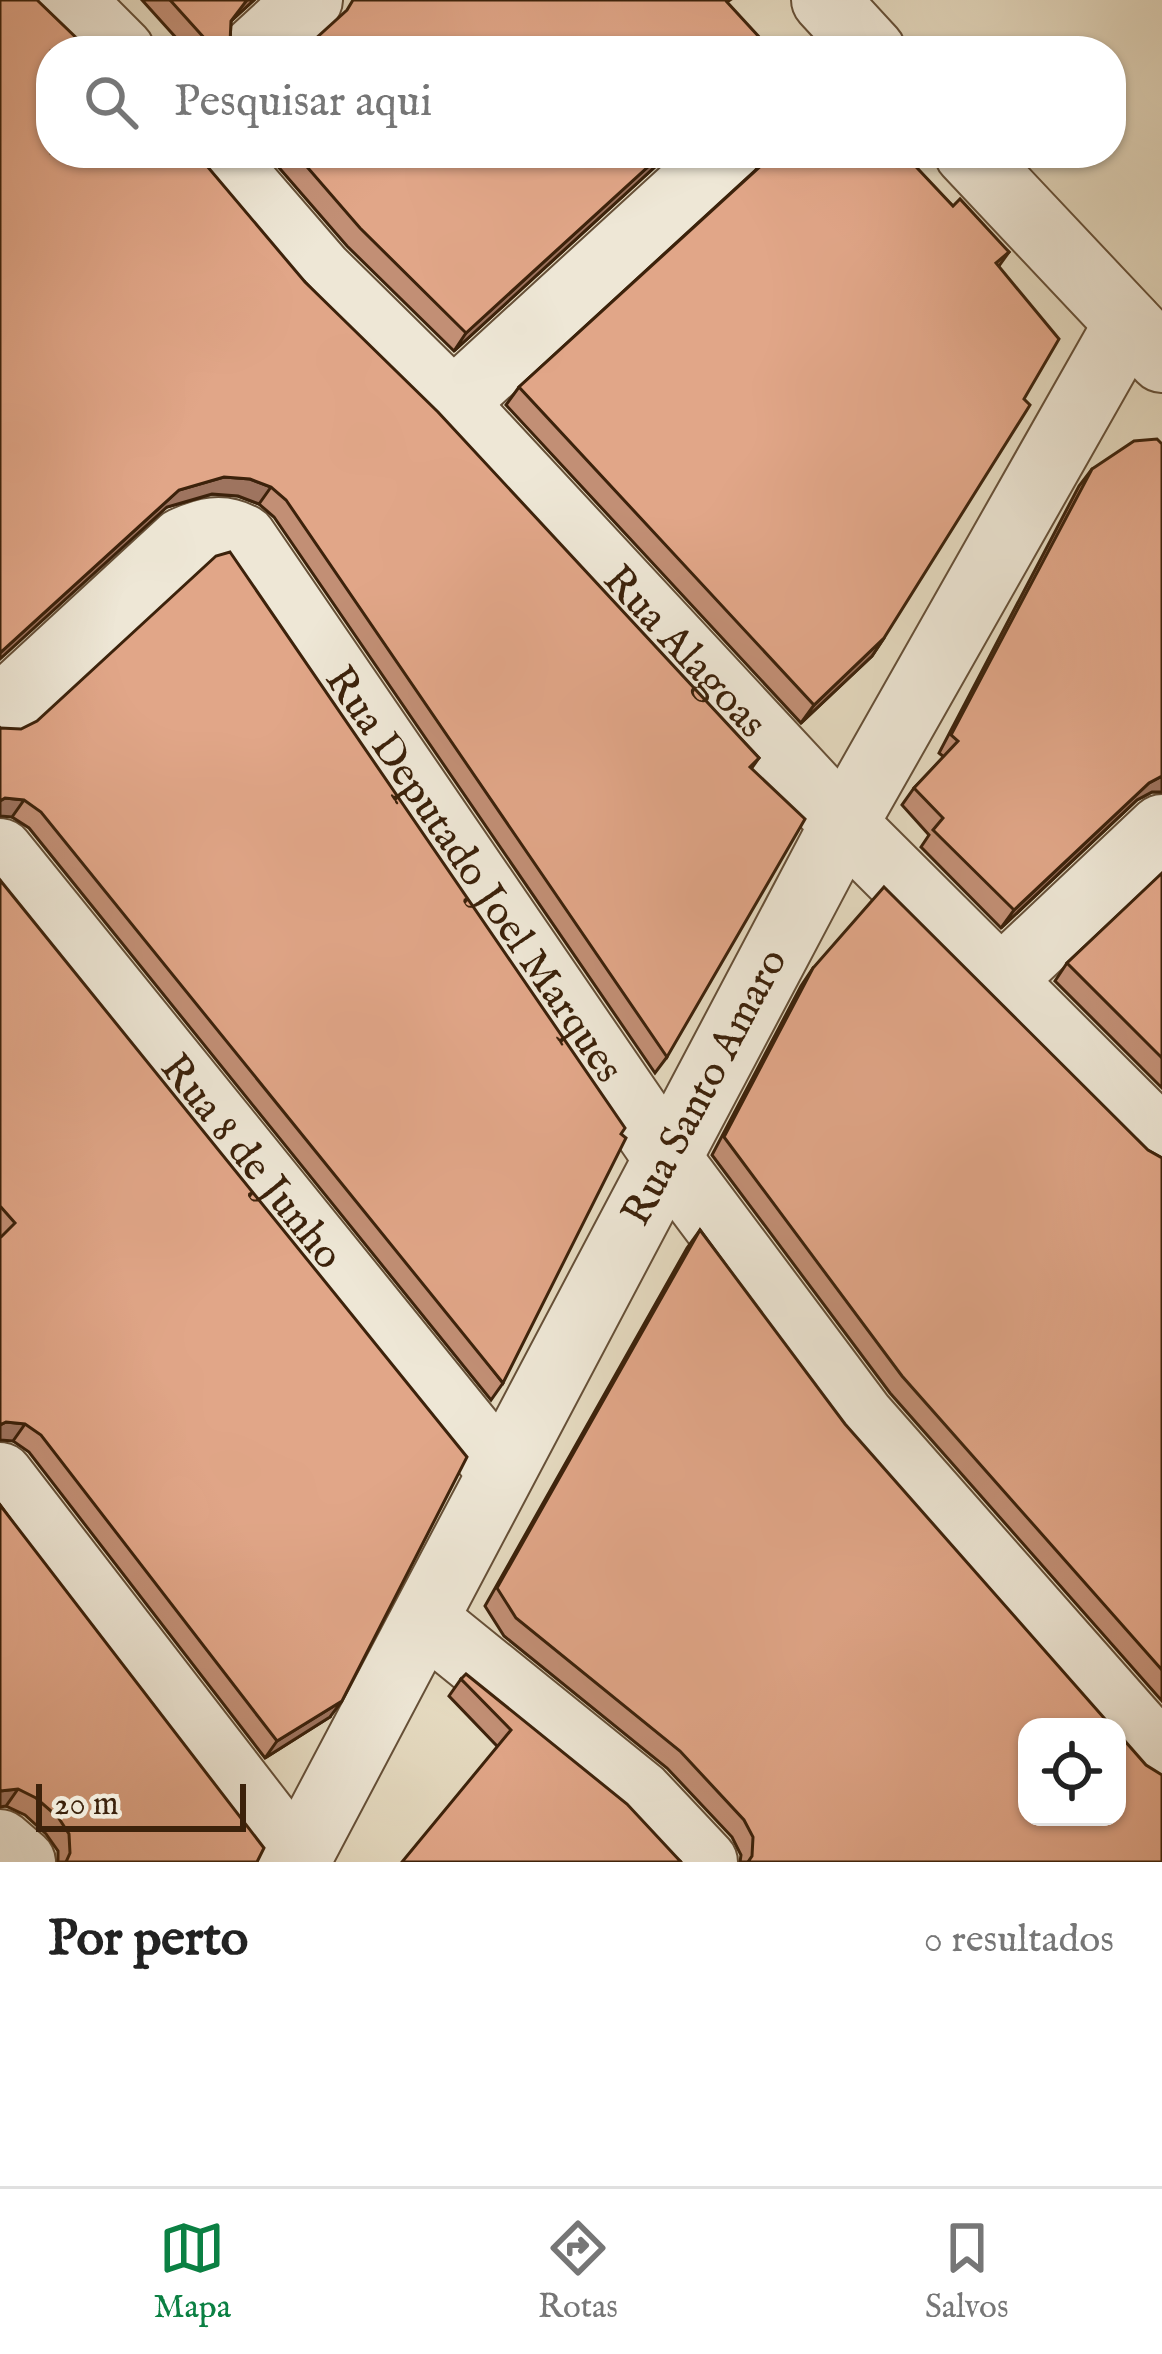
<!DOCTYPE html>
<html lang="pt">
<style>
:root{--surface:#fff;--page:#f2f2f2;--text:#222;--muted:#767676;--line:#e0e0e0;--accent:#0b8043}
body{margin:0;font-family:"IM FELL English",serif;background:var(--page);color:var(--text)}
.controls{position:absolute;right:36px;bottom:36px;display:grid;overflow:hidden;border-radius:24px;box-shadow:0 3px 9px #0004}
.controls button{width:108px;height:108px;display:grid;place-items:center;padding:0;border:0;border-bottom:3px solid var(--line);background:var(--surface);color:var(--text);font:60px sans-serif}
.scale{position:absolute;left:36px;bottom:30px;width:210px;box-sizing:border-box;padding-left:12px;border:6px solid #3c220b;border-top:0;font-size:33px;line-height:42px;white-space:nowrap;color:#3c220b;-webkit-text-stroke:9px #eee7d6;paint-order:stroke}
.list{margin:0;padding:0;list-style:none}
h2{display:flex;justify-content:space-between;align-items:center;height:156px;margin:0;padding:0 48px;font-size:51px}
h2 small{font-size:39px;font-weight:400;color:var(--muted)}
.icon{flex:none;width:66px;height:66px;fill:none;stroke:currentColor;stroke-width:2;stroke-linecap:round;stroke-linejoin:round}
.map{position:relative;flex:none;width:1162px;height:1862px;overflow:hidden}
.search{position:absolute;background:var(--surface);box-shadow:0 3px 9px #0004;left:36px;right:36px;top:36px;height:132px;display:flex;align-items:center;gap:30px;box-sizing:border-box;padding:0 42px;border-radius:48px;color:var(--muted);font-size:45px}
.sheet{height:324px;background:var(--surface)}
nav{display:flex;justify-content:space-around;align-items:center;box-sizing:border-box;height:168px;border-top:3px solid var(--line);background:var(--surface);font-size:33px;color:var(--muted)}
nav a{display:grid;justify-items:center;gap:6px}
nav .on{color:var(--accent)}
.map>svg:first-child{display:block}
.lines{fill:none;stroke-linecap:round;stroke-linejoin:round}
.minor-casing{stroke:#665038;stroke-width:70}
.tertiary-casing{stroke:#665038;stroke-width:70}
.minor{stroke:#eee7d6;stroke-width:66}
.tertiary{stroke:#eee7d6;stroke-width:66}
.wall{fill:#c28f75;stroke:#3c220b;stroke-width:3}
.shaded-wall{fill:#9e745f;stroke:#3c220b;stroke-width:3}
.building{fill:#e1a688;stroke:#3c220b;stroke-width:3}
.labels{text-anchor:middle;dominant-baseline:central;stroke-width:12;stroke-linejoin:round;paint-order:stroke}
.street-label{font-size:42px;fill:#3c220b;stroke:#eee7d6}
</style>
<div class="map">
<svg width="1162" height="1862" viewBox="0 0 1162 1862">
<rect width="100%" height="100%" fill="#e5dac0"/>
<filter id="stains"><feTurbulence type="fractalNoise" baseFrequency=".00167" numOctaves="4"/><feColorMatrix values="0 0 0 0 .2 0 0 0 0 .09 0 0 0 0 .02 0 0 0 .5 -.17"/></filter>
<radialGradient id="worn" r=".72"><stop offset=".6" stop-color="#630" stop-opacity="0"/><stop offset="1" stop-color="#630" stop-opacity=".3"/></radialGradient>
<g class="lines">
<g class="minor-casing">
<g id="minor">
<polyline points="70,0 121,51"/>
<polyline points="254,51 309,0"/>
<path id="s1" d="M217 153 320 272 453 403 844 824 1162 1141"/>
<polyline points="453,403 726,153"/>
<path id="s2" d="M0 710 183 541C205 531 222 526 243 538L668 1159 861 1417 1162 1758"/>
<path id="s3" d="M0 852 501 1471"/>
<polyline points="1001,980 1162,828"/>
<polyline points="0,1476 298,1862"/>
<polyline points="426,1621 640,1794 704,1862"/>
<polyline points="0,1843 22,1862"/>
<path id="s4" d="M296 1862 844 824 1128 323"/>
</g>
</g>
<g class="tertiary-casing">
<g id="tertiary">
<polyline points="825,0 872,51"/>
<polyline points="968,153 1162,359"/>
</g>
</g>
<use href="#minor" class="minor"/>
<use href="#tertiary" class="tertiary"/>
</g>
<g class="wall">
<polygon points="142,0 254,0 231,21 230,43 235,51 188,51"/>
<polygon points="270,153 670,153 454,351 347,246 268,155"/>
<polygon points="762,153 896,153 953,206 1009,252 999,266 884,638 872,656 801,723 506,405 519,387 760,166"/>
<polygon points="305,282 759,758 751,769 667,1057 655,1073 274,517 259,504 238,496 212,494 167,507"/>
<polygon points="1162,444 1162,792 1152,792 1137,800 1001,928 921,847 929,835 902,805 914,788 944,757 939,753 1079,486 1092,469"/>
<polygon points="0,728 503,1383 491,1400 29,828 12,817"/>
<polygon points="1162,874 1162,1088 1055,981 1067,963"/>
<polygon points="0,880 330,1717 265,1758 29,1452 13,1441 0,1236"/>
<polygon points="813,968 1162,1158 1162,1701 890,1393 712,1155 801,986"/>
<polygon points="700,1230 1162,1862 740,1862 741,1855 732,1837 667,1768 504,1636 485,1606 687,1248"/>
<polygon points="0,1505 257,1862 58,1862 58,1851 46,1834 25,1815 6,1806"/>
<polygon points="461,1679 681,1862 498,1747 449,1696"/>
</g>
<g class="shaded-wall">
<polygon points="247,0 254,0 229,23 241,6"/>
<polygon points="663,153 670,153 454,351 466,333"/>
<polygon points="224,477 250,479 271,487 259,504 238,496 212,494 167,507 0,659 0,653 179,490"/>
<polygon points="884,638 872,656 801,723 814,705"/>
<polygon points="1162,776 1162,792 1152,792 1137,800 1001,928 1014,910 1149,783"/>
<polygon points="5,798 24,800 12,817 0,816 0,801"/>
<polygon points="6,1422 25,1424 13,1441 0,1440 0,1425"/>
<polygon points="342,1701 330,1717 265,1758 277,1741"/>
<polygon points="18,1789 6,1806 0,1807 0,1791"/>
</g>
<g class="building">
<polygon points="0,0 37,0 90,51 51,51 51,153 196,153 305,282 438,412 759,758 750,767 805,819 667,1057 286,500 271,487 250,479 224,477 179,490 0,653"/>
<polygon points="170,0 247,0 231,21 230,43 235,51 216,51"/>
<polygon points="353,0 730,0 727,2 772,51 302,51 347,10"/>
<polygon points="295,153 663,153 466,333 360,228"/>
<polygon points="770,153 903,153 953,206 960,199 1009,252 996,263 1059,339 1024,399 1030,405 884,638 814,705 519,387 764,163"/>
<polygon points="1157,439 1162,444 1162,776 1149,783 1014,910 933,830 943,818 914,788 958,741 951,735 1092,469 1134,441"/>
<polygon points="230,552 625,1128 621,1134 626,1138 503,1383 41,812 24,800 5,798 0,801 0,728 21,729 37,721 216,556"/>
<polygon points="1162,873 1162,1058 1067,963"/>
<polygon points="0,880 467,1457 342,1701 277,1741 41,1435 25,1424 6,1422 0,1425 0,1238 15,1223 0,1206"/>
<polygon points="884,887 1148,1150 1162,1158 1162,1670 902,1376 724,1137 813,968"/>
<polygon points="700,1230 845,1424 1112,1727 1027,1727 1027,1817 1117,1817 1117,1732 1146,1765 1162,1775 1162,1862 748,1862 752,1856 753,1837 744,1820 680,1751 516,1618 497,1588"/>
<polygon points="0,1505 264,1848 257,1862 66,1862 70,1853 69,1834 58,1817 36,1798 18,1789 0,1791"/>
<polygon points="466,1674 627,1804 681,1862 402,1862 511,1730 461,1679"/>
</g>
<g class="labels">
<g class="street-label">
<text stroke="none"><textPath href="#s1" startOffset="684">Rua Alagoas</textPath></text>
<text stroke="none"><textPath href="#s2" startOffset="720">Rua Deputado Joel Marques</textPath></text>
<text stroke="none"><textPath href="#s4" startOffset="876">Rua Santo Amaro</textPath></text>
<text stroke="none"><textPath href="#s3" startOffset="399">Rua 8 de Junho</textPath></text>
</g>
</g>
<rect width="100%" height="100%" filter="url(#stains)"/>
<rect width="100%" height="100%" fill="url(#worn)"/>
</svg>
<div class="controls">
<button><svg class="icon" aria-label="locate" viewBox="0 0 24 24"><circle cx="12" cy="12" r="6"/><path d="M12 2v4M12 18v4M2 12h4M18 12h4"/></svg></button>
</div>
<div class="scale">20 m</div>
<div class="search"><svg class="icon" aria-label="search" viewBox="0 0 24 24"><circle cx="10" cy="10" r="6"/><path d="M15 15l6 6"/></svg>Pesquisar aqui</div>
</div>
<section class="sheet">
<h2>Por perto<small>0 resultados</small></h2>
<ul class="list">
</ul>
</section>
<nav>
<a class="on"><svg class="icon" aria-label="map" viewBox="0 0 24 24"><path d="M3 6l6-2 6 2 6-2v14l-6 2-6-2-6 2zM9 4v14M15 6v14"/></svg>Mapa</a>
<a><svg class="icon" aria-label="directions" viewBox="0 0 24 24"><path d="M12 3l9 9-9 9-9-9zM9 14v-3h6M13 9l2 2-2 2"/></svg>Rotas</a>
<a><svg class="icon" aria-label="saved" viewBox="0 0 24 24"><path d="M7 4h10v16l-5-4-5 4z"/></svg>Salvos</a>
</nav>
